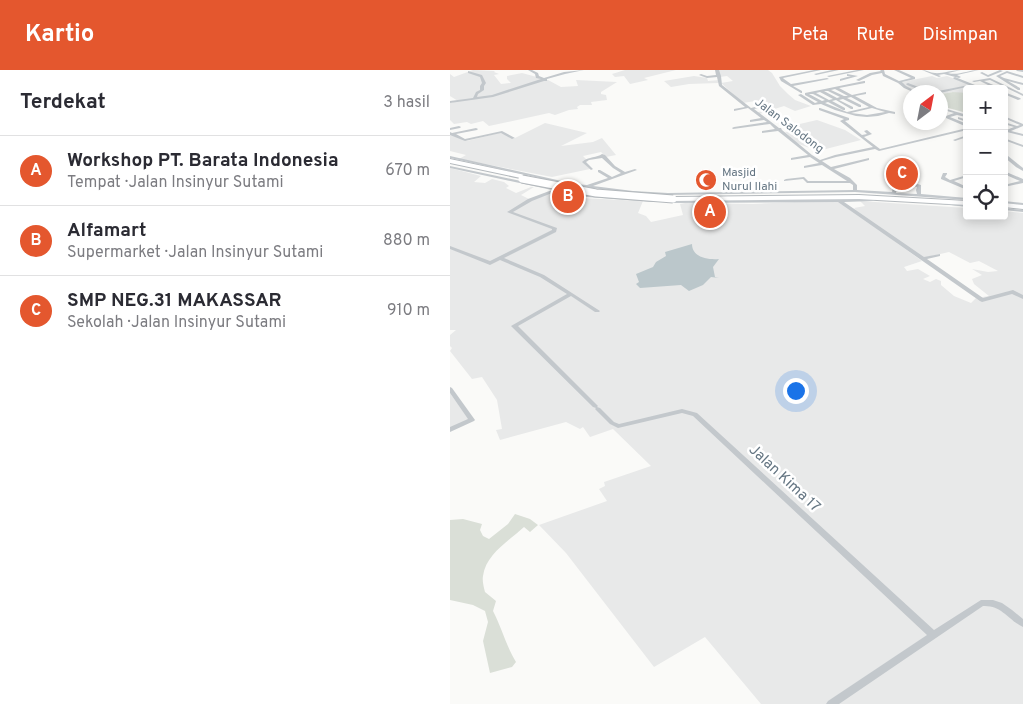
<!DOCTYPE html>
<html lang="id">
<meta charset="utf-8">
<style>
:root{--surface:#fff;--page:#f2f2f3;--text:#2b2b33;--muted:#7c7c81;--line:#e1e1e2;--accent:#e4572e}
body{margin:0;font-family:Overpass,sans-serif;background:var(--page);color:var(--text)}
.controls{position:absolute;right:15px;top:15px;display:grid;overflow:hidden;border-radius:5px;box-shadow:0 2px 12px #0003}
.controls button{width:45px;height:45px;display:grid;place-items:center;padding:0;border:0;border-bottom:1px solid var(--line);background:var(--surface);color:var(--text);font:25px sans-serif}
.compass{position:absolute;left:453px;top:15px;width:45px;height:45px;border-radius:50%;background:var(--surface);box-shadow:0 2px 12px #0003;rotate:32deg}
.you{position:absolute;left:345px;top:320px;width:18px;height:18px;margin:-12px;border:4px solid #fff;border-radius:50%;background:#1a73e8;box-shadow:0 0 0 8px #1a73e833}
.badge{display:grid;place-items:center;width:32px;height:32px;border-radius:50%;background:var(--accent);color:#fff;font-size:16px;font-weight:700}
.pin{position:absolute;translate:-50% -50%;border:2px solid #fff;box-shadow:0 1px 5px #0006}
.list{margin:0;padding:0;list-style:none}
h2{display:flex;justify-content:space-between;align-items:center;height:65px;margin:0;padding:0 20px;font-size:21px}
h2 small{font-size:16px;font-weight:400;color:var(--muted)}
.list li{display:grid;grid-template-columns:32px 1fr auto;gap:15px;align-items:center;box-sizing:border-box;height:70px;padding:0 20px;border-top:1px solid var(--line)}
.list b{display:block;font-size:19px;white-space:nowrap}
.list p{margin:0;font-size:16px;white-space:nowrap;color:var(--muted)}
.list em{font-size:16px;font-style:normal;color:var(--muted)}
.icon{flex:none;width:28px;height:28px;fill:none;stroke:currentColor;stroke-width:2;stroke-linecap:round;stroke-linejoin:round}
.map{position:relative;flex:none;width:573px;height:634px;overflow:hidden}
header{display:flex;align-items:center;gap:30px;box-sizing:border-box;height:70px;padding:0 25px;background:var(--accent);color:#fff}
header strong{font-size:24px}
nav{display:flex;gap:28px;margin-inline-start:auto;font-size:18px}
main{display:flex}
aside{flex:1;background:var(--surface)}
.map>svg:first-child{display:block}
.built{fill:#e8e9e9;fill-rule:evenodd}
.green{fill:#dadfd7}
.water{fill:#bbc7cb}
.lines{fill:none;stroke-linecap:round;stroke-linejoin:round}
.highway-casing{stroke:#b4b9bd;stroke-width:2}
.minor{fill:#c3c8cc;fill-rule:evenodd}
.highway{fill:#fff;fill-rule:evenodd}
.highway-bridge-casing{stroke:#b4b9bd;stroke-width:9;stroke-linecap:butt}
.highway-bridge{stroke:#fff;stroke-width:7}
.labels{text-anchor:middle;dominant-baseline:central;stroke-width:5;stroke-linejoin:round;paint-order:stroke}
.far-street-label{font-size:12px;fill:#657683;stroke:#fff}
.far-poi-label{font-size:12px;fill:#657683;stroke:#fff;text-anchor:start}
.street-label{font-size:15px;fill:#657683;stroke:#fff}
</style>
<header>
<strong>Kartio</strong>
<nav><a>Peta</a><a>Rute</a><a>Disimpan</a></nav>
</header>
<main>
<aside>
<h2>Terdekat<small>3 hasil</small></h2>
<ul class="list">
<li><span class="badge">A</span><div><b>Workshop PT. Barata Indonesia</b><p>Tempat · Jalan Insinyur Sutami</p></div><em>670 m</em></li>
<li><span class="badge">B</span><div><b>Alfamart</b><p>Supermarket · Jalan Insinyur Sutami</p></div><em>880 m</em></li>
<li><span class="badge">C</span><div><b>SMP NEG.31 MAKASSAR</b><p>Sekolah · Jalan Insinyur Sutami</p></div><em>910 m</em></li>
</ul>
</aside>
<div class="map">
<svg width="573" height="634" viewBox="0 0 573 634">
<rect width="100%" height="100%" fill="#fafaf8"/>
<g class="built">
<polygon points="23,0 45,1 44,2 49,4 44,5 51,14 61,13 57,9 57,6 72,3 98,10 111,17 128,16 126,10 167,12 151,22 151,24 156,25 157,30 141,32 142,35 130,35 127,37 128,39 119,40 105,45 99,43 39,56 33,51 21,54 17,52 4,54 0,50 0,33 8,31 0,26 0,4 4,7"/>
<polygon points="175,0 226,0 194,8 198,10 180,14 174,6 165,7 162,4"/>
<polygon points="268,0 318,0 322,3 330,16 338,24 345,30 361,36 345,41 334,36 309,44 307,43 323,35 317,32 309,34 305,31 293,33 271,13 283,11 277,6 270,7"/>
<polygon points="244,6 257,8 258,11 269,10 268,13 239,14 221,17 214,11"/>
<polygon points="482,6 487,8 497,6 532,19 517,19 517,23 509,24 503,22 491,24 490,22 467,22 455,17 452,12"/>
<polygon points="367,50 395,60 411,70 368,81 346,73 335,62 341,61 337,59 343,58 341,56"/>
<polygon points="95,53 137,63 111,76 143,72 152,68 166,85 156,87 151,82 133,86 138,91 133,92 140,99 102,107 9,89 16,85 0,81 0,64 17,71 53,62 63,69"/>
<path d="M0 98 31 106 24 112 35 113 42 109 54 112 59 116 56 118 66 123 81 117H84L71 125 79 129 101 122 131 128 193 131 188 143 196 146 201 152 233 145 230 134 235 133 303 134 388 130 406 140 404 138 415 136 410 131 517 138V146H554V141L573 143V634H311L255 567 204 597 116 483 89 455 157 431 149 419 155 416 154 412 201 396 163 359 140 367 133 357 130 359 116 352 50 370 46 360 52 359 47 330 32 307 22 309 0 281 2 278 0 276V265L6 260H0ZM440 168 473 188 499 182 520 193 529 191 548 201 538 202 522 199 532 205 522 209 524 214 539 226 526 228 521 233 504 226 491 215V211L486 209 480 212 473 209 480 206 468 199 457 201 454 197 472 191Z"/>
<polygon points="0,323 20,351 0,358"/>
</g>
<g class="green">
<polygon points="503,22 517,23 517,41 513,42 491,36 491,24"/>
<path d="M65 444 80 449 88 455 80 462 74 457C59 471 36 484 33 506 32 511 34 518 35 522L46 531 43 541C51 556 57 578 66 592L62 597 40 603 33 571 38 552 35 541 23 535 0 530V450L13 449 32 454 30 460 33 466 39 469 58 454Z"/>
</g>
<path class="water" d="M242 174C242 187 257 190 269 189L263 197 265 207 269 208 261 207 253 215 239 221 231 215 190 218 186 214 189 212 186 204 203 197 206 192 216 186 215 182Z"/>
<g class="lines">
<g class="highway-casing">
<g id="highway">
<polygon points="0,89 75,105 78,107 75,109 0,93"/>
<polygon points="409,125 517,131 517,135 409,129 223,131 220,129 223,127"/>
<polygon points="554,133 573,135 573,139 554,137"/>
</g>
</g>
<g class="minor">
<polygon points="78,0 82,0 88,3 89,6 94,8 114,2 134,0 115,4 97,9 97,11 94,11 43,27 0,33 0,31 23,28 26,22 30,20 30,16 32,13 30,7 18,3 18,1 32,5 36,13 34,16 34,20 28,24 27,27 42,25 91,9 86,8 85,4"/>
<path d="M265 0H269L271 6 272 15 301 38 320 33V35L304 39 329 58H331L332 60 362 85 370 90 385 85 423 77 390 51 394 49 369 40V38H370L399 48V50L395 51 412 65 417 64 414 61 417 60 422 64 414 67 430 79 513 59V61L429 81 425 79 386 87 372 91 381 97 419 88V90L384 99 400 108 407 115V120L442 122 443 116 459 110 461 111 460 112 471 115V124L517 128V130L405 122 218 125 183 123 125 116 0 88V86L125 114 137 115 158 108 148 102V100H150L162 107 171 103 163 98 152 88 139 90 136 92 143 99 141 100 132 92C139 86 147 88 152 84L155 85 165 96 175 102 185 99 187 100 143 116 183 121 218 123 403 120V115L400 113H357L353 109 334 111V110L336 109 354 107 358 111H397L372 95 354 98V96L369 93 360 87 341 90V88L358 85 328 61 312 63V61L325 59 320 54 283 59 282 58 284 57 317 52 314 50 300 52V50L311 48 298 38 284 41V39L295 37 269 16 267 7 257 8 249 5 251 4 257 6 266 5ZM456 114 467 117 466 120 467 124 446 123 447 118Z"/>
<polygon points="364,0 371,0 333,8 334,9 341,14 377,8 379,9 343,16 352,21 352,23 351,23 331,11 329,7"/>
<polygon points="382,0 389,0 366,5 364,4"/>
<polygon points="407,0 414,0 379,7 377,6"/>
<polygon points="430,0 434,0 435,4 449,11 461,8 444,0 449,0 465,7 465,9 452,12 456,16 467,22 463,22 454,18 448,13 433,6 432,3 422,5 409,11 406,10 420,3 431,1"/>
<path d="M472 0C477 0 480 3 485 3 490 4 503 0 511 0L498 3C508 6 518 0 529 0L507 5 511 7 509 8 494 4 488 5 491 6 489 7Z"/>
<polygon points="550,0 553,1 538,7 530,3 532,2 538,5"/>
<polygon points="566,0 573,0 573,2 567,1"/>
<polygon points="557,1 573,6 573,8 557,3 550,6 554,8 573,13 573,15 558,11 570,18 570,20 568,20 546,6"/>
<polygon points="397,4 408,6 390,11 390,9 401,6 397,6"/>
<polygon points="505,7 525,15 490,23 487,22 488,21 519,15 504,9 503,8"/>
<polygon points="540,8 573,24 573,26 540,10 534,11 548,17 548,19 546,19 530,11 524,12 522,11"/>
<path d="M414 11H415V13L389 18 402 25 416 22V24L405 26 427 38 445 42V44L439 43 428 46 417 47 406 46 385 40 371 34 363 35 348 25 351 24 365 33 368 32 355 25V23ZM385 19 398 26H394L381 20ZM374 21H378L390 27 387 28ZM370 22 383 29 379 30 366 23ZM359 24H363L375 30 372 31ZM401 27 419 37 397 42 375 33 378 32 393 40H395V38L382 31 386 30 401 39H403V37L389 30 393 29 409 37H411V35L397 28ZM422 38 435 42 417 45 401 43Z"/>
<polygon points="458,13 479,21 480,22 476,22 457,15 456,14"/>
<polygon points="554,22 570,28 571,29 568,30 554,24"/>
<polygon points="460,31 460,36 456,33"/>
<polygon points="490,37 517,45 516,47 507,45 500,47 517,54 517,57 496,48 496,46 504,43 490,39"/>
<polygon points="554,46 573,54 573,56 561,61 573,64 573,66 557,62 554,63 554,61 564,57 554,54 554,52 567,56 570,55 554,48"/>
<polygon points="508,47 517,50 517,52 508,49"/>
<polygon points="9,56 11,57 10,58 0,60 0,58"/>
<polygon points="26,58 28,59 27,60 6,64 15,69 52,61 65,68 62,69 51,63 15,71 0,65 0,62 2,63"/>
<polygon points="517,65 517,67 505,71 503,70"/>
<polygon points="554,68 573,75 573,77 554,70"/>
<polygon points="554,84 558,86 573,98 573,101 566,97 554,87"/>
<path d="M0 96 137 125 205 130V131L203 132 137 127 107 121 82 131 63 142 107 158 106 162 54 188 94 205 150 241 149 242H145L121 226 68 256 148 336 147 337 150 338 164 352 169 354 232 339 247 343 484 560 531 530H543L552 533 562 540 573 549V557C558 550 552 535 533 536L389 634H376L378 631 477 565 243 346 232 343 168 358 160 354 145 339 146 338 143 337 61 256 117 224 90 207 50 190 40 195 0 179V176L40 191 102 160V159L57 142 78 129 102 120 0 98Z"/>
<polygon points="554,101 573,109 573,113 554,117 554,115 570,111 554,104"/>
<polygon points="493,103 497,103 497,104 495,107 500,110 517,105 517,107 504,111 517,117 517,120 491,109 491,108"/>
<polygon points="385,128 390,129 425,129 425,130 423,131 394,132 474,187 490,184 490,186 477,189 533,228 563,220 573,225 573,229 562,224 532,232 530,231 388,132 218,133 216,132 218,131 385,129"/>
<polygon points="554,131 573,133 573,135 554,133"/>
<polygon points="491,132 517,135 517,137 493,134 491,133"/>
<polygon points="554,138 573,140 573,142 554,140"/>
<polygon points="0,317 2,318 25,350 24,351 0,362 0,357 18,349 0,323"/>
</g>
<use href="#highway" class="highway"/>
<g class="highway-bridge-casing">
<polyline id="highway-bridge" points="72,109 146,123 223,129"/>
</g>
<use href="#highway-bridge" class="highway-bridge"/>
</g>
<defs>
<g id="mosque-disc" transform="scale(1.125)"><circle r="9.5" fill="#e4572e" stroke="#fff"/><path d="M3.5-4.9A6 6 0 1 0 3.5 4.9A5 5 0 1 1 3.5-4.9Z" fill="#fff"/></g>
</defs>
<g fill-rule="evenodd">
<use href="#mosque-disc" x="256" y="110"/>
</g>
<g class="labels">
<g class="far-street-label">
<text transform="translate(339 56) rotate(37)">Jalan Salodong</text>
</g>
<g class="far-poi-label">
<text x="272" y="103">Masjid<tspan x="272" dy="14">Nurul Ilahi</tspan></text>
</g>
<g class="street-label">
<text transform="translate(334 409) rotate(43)">Jalan Kima 17</text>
</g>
</g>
</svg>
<div class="controls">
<button>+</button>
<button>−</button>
<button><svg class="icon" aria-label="locate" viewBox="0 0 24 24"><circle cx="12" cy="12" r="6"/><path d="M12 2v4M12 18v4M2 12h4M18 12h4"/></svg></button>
</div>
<svg class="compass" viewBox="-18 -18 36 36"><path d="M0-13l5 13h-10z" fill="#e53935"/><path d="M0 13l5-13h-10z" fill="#7c7c81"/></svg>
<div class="you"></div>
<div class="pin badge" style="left:260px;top:142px">A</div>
<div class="pin badge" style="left:118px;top:127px">B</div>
<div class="pin badge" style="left:452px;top:104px">C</div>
</div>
</main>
